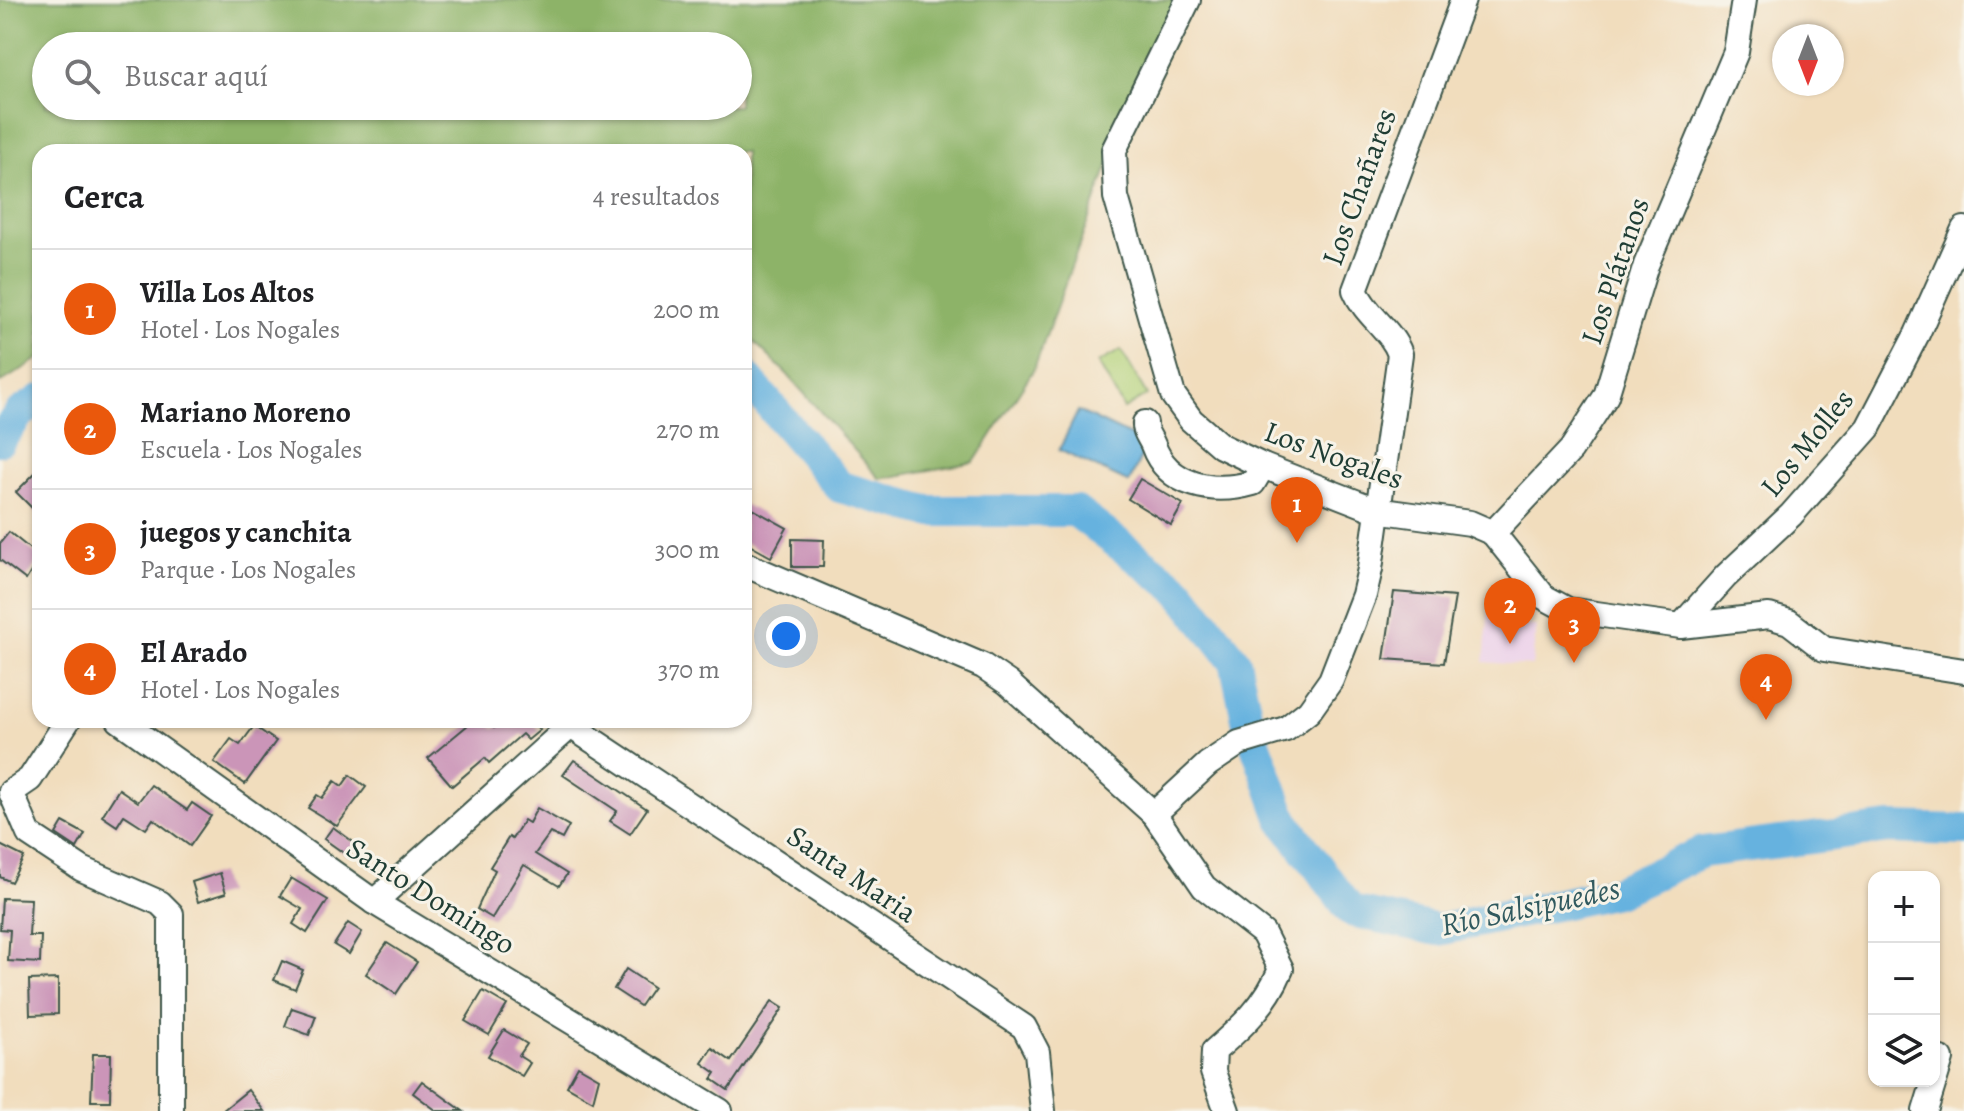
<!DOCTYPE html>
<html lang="es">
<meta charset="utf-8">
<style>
:root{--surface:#fff;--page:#f2f2f2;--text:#202124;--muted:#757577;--line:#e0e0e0;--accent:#ea580c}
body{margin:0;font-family:Alegreya,serif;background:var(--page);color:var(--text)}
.controls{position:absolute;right:24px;bottom:24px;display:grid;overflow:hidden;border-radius:16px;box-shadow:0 2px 6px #0004}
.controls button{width:72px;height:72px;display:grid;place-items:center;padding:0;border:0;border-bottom:2px solid var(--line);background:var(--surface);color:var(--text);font:40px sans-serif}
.compass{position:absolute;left:1772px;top:24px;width:72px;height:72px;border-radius:50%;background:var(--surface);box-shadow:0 2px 6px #0004;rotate:180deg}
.you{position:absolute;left:786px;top:636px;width:28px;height:28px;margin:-20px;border:6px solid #fff;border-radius:50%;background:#1a73e8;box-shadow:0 0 0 12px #1a73e833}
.badge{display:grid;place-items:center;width:52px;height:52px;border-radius:50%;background:var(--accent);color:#fff;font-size:26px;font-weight:700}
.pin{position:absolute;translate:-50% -66px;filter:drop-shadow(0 2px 4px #0008)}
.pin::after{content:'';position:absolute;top:42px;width:28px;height:24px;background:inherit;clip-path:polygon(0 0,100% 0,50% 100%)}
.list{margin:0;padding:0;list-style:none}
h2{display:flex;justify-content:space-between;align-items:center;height:104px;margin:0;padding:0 32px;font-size:34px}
h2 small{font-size:26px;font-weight:400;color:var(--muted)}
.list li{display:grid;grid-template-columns:52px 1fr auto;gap:24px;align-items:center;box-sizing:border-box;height:120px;padding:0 32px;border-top:2px solid var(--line)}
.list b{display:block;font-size:30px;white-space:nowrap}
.list p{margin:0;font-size:26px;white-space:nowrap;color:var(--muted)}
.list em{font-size:26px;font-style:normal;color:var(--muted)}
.icon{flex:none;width:44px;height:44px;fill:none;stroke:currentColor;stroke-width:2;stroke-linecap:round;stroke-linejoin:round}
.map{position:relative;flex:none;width:1964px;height:1111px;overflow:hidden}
.search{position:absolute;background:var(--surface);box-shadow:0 2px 6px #0004;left:32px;top:32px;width:720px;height:88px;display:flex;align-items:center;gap:20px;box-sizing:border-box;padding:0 28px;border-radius:44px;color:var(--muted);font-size:30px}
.panel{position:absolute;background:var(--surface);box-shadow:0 2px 6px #0004;left:32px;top:144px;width:720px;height:584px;border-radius:24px}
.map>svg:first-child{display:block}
.built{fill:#ecd1ea}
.green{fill:#b2d178;stroke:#688756;stroke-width:2}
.forest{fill:#8db368;stroke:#56784e;stroke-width:2;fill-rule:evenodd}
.water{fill:#66b2df;stroke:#42788a;stroke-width:2}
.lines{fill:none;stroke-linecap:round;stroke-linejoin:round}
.river{stroke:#66b2df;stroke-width:32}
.building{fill:#cb95b8}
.minor-casing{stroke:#3e5549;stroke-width:28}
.minor{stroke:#fff;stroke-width:24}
.labels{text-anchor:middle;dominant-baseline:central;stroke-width:6;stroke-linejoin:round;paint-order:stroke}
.street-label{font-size:30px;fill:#1f3d34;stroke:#f7f3e8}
.water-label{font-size:32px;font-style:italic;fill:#315a5f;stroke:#f7f3e8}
</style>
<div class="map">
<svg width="1964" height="1111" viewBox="0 0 1964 1111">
<rect width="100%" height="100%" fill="#f7f3e8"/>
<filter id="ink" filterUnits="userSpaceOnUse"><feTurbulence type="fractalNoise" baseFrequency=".0125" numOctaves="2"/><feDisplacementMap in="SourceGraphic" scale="16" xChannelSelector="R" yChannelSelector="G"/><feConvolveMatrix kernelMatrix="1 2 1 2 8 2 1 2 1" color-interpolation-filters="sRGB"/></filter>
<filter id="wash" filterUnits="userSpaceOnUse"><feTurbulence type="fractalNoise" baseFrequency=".006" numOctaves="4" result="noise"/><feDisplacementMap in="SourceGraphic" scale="32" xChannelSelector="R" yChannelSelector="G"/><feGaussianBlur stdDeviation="1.8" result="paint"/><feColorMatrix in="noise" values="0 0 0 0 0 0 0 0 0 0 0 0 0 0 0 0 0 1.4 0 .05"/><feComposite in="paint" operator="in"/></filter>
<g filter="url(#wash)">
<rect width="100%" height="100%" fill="#f1ddbd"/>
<polygon class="built" points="1489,607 1513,609 1512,624 1536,626 1532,666 1484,662"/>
<polygon class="green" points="1121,350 1147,395 1124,409 1098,363"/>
<path class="forest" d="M0 0H1188L1114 150 1034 369 974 462 880 479 787 374 744 332V152H40V358L0 383ZM46 46H738V106H46Z"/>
<polygon class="water" points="1078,411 1147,444 1129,483 1059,450"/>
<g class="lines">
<g class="river">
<polyline points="744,375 840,487 927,511 1075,511 1178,589 1235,661 1248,723 1283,820 1351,911 1438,930 1616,892 1702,852 1889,828 1964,830"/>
<polyline points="0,440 19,414 40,400"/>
</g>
</g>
<g id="blocks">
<g class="building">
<polygon points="40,468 40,516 16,492"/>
<polygon points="1140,479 1183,504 1171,525 1128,499"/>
<polygon points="744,504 787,528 771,557 744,542"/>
<polygon points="9,532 40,557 26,580 0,560 0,543"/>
<polygon points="792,539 824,540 823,567 792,567"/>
<polygon points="1394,592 1455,597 1444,663 1384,659"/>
<polygon points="474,720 487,720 494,728 510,720 538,720 534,724 540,730 528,740 522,734 489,763 485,758 452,786 428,758"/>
<polygon points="254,726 276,741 245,784 214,762 231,739 240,745"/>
<polygon points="574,760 647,809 630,834 610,821 617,811 563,775"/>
<polygon points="350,775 366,787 337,826 308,808 317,795 322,798 335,781 342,786"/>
<polygon points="151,785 187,810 192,803 211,816 190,846 153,819 146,829 124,815 117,826 102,816 119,789 138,802"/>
<polygon points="537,808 569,826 562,839 550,833 535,854 567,874 559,886 524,865 492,918 477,909 495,870 490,867 509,837 512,839 524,820 529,823"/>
<polygon points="63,822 85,834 77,848 56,834"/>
<polygon points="333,827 356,844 348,856 324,839"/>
<polygon points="0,845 24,857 11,882 0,877"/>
<polygon points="220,873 226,893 198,902 192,882"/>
<polygon points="291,878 328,900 307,933 293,924 302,909 280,896"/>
<polygon points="2,898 31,899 29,936 41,936 40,963 8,961 10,930 0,929"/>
<polygon points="348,923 362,932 349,954 334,945"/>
<polygon points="387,943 417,962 396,994 366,974"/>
<polygon points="282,961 303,970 295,989 274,980"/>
<polygon points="626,969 653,987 640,1006 614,989"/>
<polygon points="58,979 58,1014 30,1015 29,980"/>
<polygon points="483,991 507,1005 489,1035 465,1021"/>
<polygon points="772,1001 783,1008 728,1090 712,1079 716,1073 702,1063 712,1048 731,1061"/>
<polygon points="292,1008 316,1016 309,1035 285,1026"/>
<polygon points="504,1030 527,1044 519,1056 530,1063 522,1076 488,1056"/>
<polygon points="93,1054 111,1054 110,1101 91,1101"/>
<polygon points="578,1066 599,1078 593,1101 567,1086"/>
<polygon points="422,1081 463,1111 437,1111 413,1093"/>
<polygon points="248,1090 264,1111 222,1111"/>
</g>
</g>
</g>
<g filter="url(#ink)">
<use href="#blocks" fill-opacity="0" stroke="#3e5549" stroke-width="2"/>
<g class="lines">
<g class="minor-casing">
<g id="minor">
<polyline points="1188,0 1114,150 1116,197 1173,395 1191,420 1221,446 1263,466 1376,510 1470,523 1493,533 1544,597 1568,610 1681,626 1769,616 1789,622 1824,649 1964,671"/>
<path d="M1145 423C1144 432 1150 437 1153 445 1168 487 1214 494 1253 483L1263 466"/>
<polyline points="1493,533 1571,450 1606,396 1646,265 1736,52 1744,0"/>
<path d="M744 564 983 666 1008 683 1154 814 1204 887 1263 933 1281 969C1266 1005 1243 1026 1214 1051L1213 1072 1227 1111"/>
<polyline points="1681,626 1726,576 1791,515 1868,428 1917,334 1964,229"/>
<polyline points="119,720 374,902 720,1111"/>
<polyline points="571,726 1024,1027 1037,1052 1043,1111"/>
<polyline points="11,792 29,834 82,869 160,903 171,914 171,1111"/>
<polyline points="11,792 30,779 68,720"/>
<path d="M1154 814 1208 764 1239 743 1286 729 1309 711 1331 680 1364 595 1370 569 1400 354C1391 329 1365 315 1355 290L1463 0"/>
<polyline points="374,902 577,720"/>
<polyline points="1925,1111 1941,1059"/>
</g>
</g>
<use href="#minor" class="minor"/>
</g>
</g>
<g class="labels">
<g class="street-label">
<text transform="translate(1359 187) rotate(-70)">Los Chañares</text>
<text transform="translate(1615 271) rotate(-71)">Los Plátanos</text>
<text transform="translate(1807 443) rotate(-51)">Los Molles</text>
<text transform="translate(1334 455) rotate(20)">Los Nogales</text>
<text transform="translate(852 874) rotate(34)">Santa Maria</text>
<text transform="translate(431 896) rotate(32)">Santo Domingo</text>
</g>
<g class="water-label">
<text transform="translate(1530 906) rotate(-12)">Río Salsipuedes</text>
</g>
</g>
</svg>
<div class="controls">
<button>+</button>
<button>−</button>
<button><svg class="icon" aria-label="layers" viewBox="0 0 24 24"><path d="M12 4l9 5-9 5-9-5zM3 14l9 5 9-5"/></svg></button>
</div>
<svg class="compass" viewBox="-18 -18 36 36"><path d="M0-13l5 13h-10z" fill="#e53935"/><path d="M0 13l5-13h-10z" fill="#757577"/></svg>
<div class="you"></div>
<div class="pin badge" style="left:1297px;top:543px">1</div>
<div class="pin badge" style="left:1510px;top:644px">2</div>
<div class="pin badge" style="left:1574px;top:663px">3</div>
<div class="pin badge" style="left:1766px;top:720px">4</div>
<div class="search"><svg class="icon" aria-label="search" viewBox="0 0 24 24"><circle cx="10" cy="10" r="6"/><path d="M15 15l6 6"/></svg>Buscar aquí</div>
<section class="panel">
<h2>Cerca<small>4 resultados</small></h2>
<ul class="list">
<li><span class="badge">1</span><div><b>Villa Los Altos</b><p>Hotel · Los Nogales</p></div><em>200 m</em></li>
<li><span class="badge">2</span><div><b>Mariano Moreno</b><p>Escuela · Los Nogales</p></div><em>270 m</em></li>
<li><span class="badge">3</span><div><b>juegos y canchita</b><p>Parque · Los Nogales</p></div><em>300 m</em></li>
<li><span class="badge">4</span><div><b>El Arado</b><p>Hotel · Los Nogales</p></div><em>370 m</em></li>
</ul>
</section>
</div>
